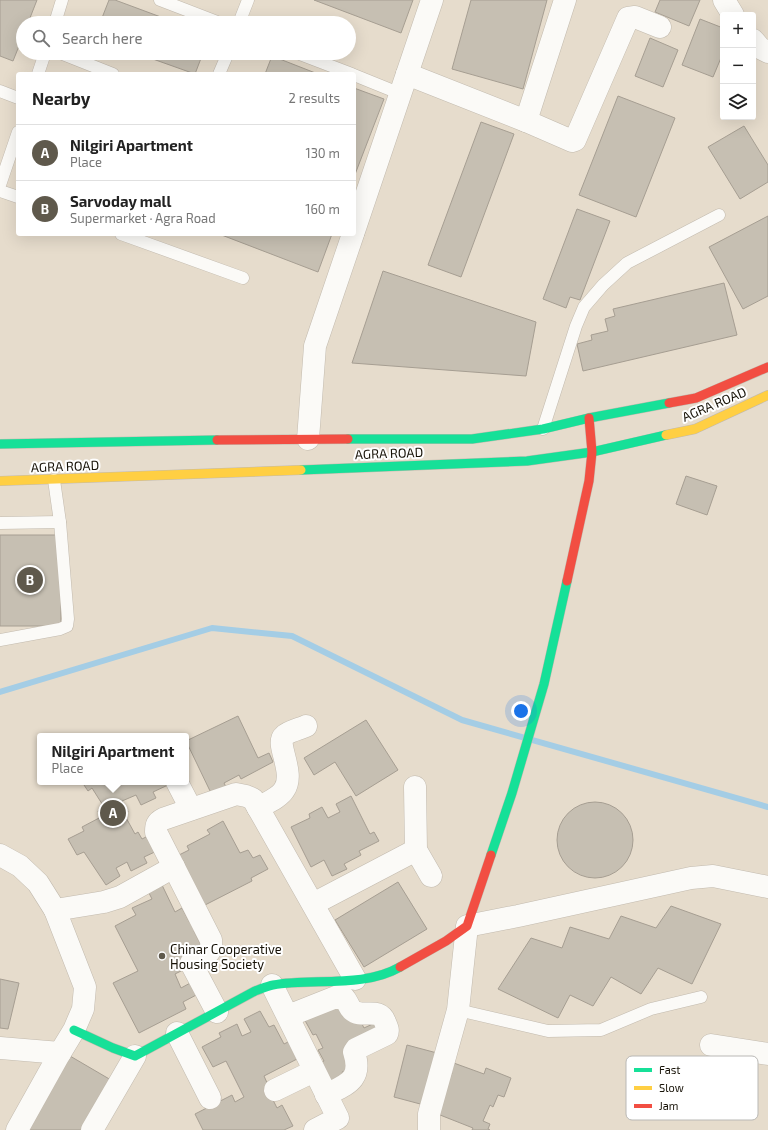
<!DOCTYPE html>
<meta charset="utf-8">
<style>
:root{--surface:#fff;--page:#f2f2f2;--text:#222;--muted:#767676;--line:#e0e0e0;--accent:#5f594c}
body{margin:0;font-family:"Exo 2",sans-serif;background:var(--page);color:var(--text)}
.controls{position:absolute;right:12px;top:12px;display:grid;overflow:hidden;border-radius:4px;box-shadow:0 4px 16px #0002}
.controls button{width:36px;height:36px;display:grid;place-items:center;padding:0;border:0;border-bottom:1px solid var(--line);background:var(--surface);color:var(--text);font:20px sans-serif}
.you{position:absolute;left:521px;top:711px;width:14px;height:14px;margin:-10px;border:3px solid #fff;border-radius:50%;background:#1a73e8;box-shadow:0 0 0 6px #1a73e833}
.badge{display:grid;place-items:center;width:26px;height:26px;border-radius:50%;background:var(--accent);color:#fff;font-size:13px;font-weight:700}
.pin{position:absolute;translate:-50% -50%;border:2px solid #fff;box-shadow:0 1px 4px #0006}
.popup{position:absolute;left:37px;top:733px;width:152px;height:52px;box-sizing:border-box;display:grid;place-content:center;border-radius:4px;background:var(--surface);filter:drop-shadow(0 1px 3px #0005);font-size:13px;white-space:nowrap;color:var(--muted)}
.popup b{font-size:15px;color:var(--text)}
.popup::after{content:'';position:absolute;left:50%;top:100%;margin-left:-8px;border:8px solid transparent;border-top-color:var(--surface)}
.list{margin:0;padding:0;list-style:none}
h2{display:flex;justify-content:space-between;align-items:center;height:52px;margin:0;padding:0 16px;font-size:17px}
h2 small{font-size:13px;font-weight:400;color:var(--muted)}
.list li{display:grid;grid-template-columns:26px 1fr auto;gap:12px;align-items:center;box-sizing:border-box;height:56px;padding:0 16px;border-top:1px solid var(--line)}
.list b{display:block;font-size:15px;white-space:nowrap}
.list p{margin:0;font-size:13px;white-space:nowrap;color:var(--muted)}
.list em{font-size:13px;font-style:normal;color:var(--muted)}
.icon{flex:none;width:22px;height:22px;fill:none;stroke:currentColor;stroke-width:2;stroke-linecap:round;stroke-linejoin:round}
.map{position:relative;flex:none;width:768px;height:1130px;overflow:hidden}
.search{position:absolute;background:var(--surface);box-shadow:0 4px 16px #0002;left:16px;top:16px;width:340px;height:44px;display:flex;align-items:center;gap:10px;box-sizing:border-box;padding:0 14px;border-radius:22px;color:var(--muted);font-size:15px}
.panel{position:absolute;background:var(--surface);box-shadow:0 4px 16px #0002;left:16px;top:72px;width:340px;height:164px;border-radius:4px}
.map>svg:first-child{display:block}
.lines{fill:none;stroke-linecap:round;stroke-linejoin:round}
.stream{stroke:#a4cde5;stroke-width:6}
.building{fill:#c6bfb2;stroke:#a69e92}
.lane-casing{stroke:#c2baae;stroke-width:13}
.street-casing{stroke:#c2baae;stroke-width:23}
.fast-casing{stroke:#c2baae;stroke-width:10}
.slow-casing{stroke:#c2baae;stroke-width:10}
.jam-casing{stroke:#c2baae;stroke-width:10}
.lane{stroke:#fbfaf7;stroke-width:12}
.street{stroke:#fbfaf7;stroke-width:22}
.fast{stroke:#16e098;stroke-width:9}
.slow{stroke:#ffcf43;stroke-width:9}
.jam{stroke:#f24e42;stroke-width:9}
.poi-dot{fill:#5f594c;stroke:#fff;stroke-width:1.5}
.labels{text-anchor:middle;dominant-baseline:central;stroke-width:4;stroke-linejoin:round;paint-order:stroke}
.street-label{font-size:13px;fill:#171207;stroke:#fff}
.poi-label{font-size:13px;fill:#171207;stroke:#fff;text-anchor:start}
.key{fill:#fff;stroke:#b9b8b5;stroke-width:1}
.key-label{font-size:11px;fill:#171207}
</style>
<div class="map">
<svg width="768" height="1130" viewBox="0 0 768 1130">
<rect width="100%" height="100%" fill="#e6dccc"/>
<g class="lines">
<polyline class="stream" points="0,692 212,628 292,636 462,720 768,807"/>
</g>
<g class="building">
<polygon points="0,0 37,0 28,23 23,23 23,36 13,61 0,56"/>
<polygon points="109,0 115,0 177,23 100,23"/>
<polygon points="314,0 413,0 401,33"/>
<polygon points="471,0 547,0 523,89 452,69"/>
<polygon points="660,0 700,0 689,26 655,12"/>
<polygon points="700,19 723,28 723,53 713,77 682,65"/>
<polygon points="650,38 678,50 663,87 635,76"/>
<polygon points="136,53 203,53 195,74"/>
<polygon points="272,56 318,74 265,74"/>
<polygon points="354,88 384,99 354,177"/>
<polygon points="618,96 675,118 636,217 579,195"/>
<polygon points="481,122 514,134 461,277 428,265"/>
<polygon points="744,126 768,165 768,182 740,199 708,147"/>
<polygon points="577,209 610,221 580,300 570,297 566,308 543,299"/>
<polygon points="768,216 768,296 743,309 709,247"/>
<polygon points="219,234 332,234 318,272"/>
<polygon points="383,271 536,322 526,376 352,363"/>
<polygon points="724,283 737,335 583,371 577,344 592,340 591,335 608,331 605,319 615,316 613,309"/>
<polygon points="686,476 717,486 707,515 676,504"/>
<polygon points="0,535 60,535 61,626 0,626"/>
<polygon points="238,716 258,758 269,753 273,762 241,779 239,775 224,783 226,787 211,793 186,741"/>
<polygon points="366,720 398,770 356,796 335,762 314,775 304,758"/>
<polygon points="82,782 166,782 168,785 153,792 156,798 141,805 136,795 122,801 128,812 124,814 135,834 138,832 142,839 152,834 159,850 144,857 147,863 131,871 127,862 116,868 120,876 106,885 84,852 77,855 68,839 84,831 82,827 101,817 98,811 104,807 92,788 88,791"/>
<polygon points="351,796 370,834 374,832 379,841 359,851 361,855 344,864 347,869 332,876 324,860 311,867 291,827 310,818 309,814 322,807 328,818 340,812 336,804"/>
<circle cx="595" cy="840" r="38"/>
<polygon points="223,821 240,853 248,850 253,858 260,855 268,869 251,878 252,881 205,905 179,855 189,850 187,846 210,834 207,830"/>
<polygon points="398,882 427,929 364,967 335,920"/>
<polygon points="162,885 175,912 182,908 190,923 197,920 201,927 194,931 204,951 187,968 175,974 181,988 194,981 200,993 183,1002 186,1009 139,1033 113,983 138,971 115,926 136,915 132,908 152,899 148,891"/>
<polygon points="671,906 721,924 692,984 658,968 641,994 611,977 593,1006 570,995 558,1018 498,989 531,938 562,948 570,927 609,939 621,916 656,928"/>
<polygon points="0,979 19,983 8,1029 0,1028"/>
<polygon points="341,998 359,1018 364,1028 377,1022 381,1034 353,1067 342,1072 347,1081 330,1088 320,1063 324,1061 318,1050 323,1048 316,1034 313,1035 302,1015"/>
<polygon points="260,1011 269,1027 274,1025 284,1044 290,1041 299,1058 264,1076 268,1085 266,1086 277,1108 282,1105 293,1126 284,1130 203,1130 195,1114 232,1095 235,1102 244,1097 226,1061 213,1067 202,1047 221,1037 219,1033 237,1024 242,1036 251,1032 244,1019"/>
<polygon points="407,1045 437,1053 424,1105 394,1097"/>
<polygon points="70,1056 111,1080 83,1130 29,1130"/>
<polygon points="451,1062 484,1074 486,1068 511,1078 504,1097 498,1095 493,1107 490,1105 483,1121 490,1124 488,1129 490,1130 472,1130 473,1128 435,1113 439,1105 452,1073 448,1071"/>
</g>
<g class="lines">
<g class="lane-casing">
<g id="lane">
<polyline points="160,0 220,23"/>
<polyline points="55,23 62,0"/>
<polyline points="239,23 248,0"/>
<polyline points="60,53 113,74"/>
<polyline points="297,53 352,74"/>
<polyline points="38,74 45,53"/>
<polyline points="219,74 228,53"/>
<polyline points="354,75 401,94"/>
<polyline points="0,91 18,98"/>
<polyline points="0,185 18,132"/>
<polyline points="0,191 18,197"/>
<polyline points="121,234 243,278"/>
<polyline points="543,429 576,326 584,307 603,285 627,263 719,215"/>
<polyline points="0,523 60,522"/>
<polyline points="0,640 60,629 67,626 68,619 60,522 54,480"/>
<polyline points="458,1010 548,1031 601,1030 651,1009 701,997"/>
</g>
</g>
<g class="street-casing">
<g id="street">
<polyline points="724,0 733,15"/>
<polyline points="753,40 760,48 768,52"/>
<polyline points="407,74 526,121 572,141 575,140 628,18 635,17 660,27"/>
<polyline points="526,121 565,0"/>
<polyline points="354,231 432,0"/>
<polyline points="308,439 315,346 353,234"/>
<polyline points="177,782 191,809"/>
<polyline points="415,787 416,850 431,876"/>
<path d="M258 808C266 803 279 798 284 790 296 773 275 744 284 736 289 731 300 729 306 726"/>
<polyline points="0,855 20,866 38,883 55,910 85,987 83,1009 74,1030 60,1053 17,1130"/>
<polyline points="313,904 416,850"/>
<polyline points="55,910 104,902 120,897 174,867"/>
<polyline points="272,985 338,1118 315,1130"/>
<path d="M217 1012 191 963C199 951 213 961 211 940L156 832C156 825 157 822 163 819L236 794 246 796 253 799 355 979"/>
<path d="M288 1016 341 995C347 998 347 1005 352 1010 362 1019 379 1006 385 1022 387 1027 389 1030 387 1034L356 1049 354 1052C363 1080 347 1084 326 1095"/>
<polyline points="177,1033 210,1098"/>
<polyline points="711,1045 768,1054"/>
<polyline points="0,1048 60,1053"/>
<polyline points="275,1090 314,1071"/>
<polyline points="92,1130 135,1056"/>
<polyline points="429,1130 429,1114 458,1010 467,926 518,916 691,878 713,876 768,887"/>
</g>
</g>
<g class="fast-casing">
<g id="fast">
<polyline points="348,439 472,439 543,429 589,418 669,403"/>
<polyline points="0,444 217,440"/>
<polyline points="301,470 527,461 592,452 666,435"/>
<polyline points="491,855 512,793 544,684 567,581"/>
<path d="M74 1030 113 1048 135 1056 255 991C261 989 267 986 273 985 313 978 364 988 400 967"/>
</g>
</g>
<g class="slow-casing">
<g id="slow">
<polyline points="666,435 695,429 768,395"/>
<polyline points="0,481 301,470"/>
</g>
</g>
<g class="jam-casing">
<g id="jam">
<polyline points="669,403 696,398 768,367"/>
<polyline points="217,440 348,439"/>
<polyline points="567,581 589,481 592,452 589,418"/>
<polyline points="400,967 446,941 467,926 491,855"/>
</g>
</g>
<use href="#lane" class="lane"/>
<use href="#street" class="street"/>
<use href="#fast" class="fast"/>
<use href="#slow" class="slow"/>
<use href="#jam" class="jam"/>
</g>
<circle class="poi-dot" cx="162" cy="956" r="4"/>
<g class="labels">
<g class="street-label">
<text transform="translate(714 404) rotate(-23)">AGRA ROAD</text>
<text transform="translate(389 453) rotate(-2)">AGRA ROAD</text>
<text transform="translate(65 466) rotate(-2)">AGRA ROAD</text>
</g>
<g class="poi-label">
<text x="170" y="949">Chinar Cooperative<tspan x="170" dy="15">Housing Society</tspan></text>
</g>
</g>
<rect x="626" y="1056" width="132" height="64" rx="6" class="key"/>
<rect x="634" y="1068" width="18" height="4" fill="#16e098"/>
<rect x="634" y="1086" width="18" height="4" fill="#ffcf43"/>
<rect x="634" y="1104" width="18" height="4" fill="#f24e42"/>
<g class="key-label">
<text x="659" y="1074">Fast</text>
<text x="659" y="1092">Slow</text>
<text x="659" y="1110">Jam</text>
</g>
</svg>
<div class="controls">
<button>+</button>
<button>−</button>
<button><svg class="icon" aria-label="layers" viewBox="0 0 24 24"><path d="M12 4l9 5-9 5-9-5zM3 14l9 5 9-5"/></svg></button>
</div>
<div class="you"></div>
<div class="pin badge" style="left:113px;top:813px">A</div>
<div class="popup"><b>Nilgiri Apartment</b>Place</div>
<div class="pin badge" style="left:30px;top:580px">B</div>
<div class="search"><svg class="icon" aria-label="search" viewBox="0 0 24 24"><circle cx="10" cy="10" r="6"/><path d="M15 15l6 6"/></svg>Search here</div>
<section class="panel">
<h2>Nearby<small>2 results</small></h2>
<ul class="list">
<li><span class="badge">A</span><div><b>Nilgiri Apartment</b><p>Place</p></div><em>130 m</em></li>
<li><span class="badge">B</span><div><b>Sarvoday mall</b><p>Supermarket · Agra Road</p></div><em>160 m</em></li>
</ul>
</section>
</div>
